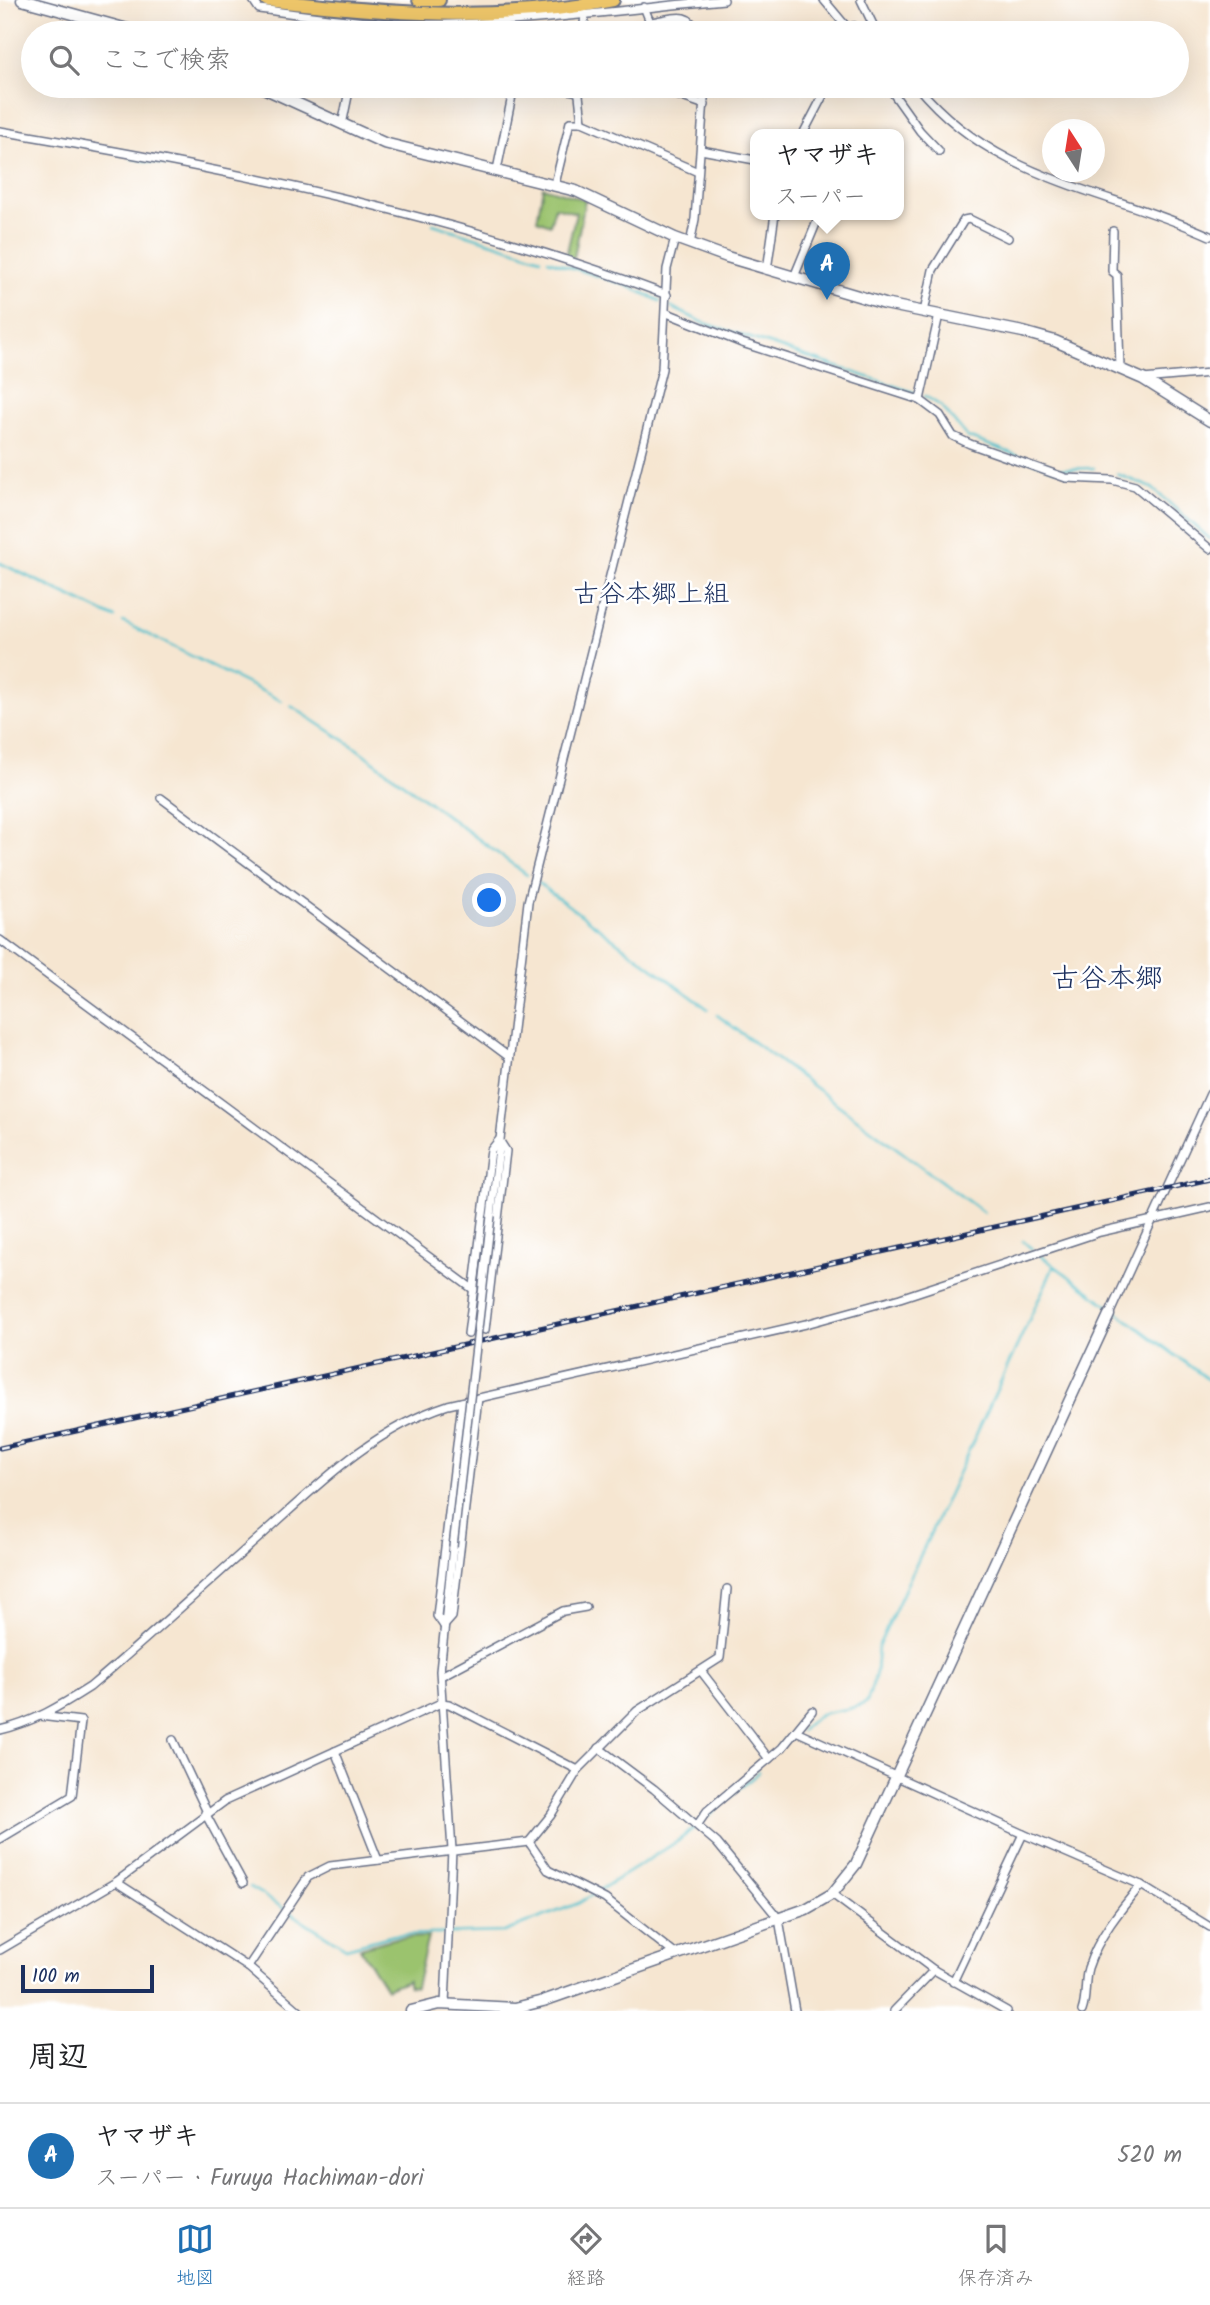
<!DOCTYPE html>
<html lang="ja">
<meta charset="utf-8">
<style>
:root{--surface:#fff;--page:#f2f2f2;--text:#202124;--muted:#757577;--line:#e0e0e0;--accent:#1f6fb2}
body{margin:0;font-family:Kalam,"Klee One",sans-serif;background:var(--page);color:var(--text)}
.compass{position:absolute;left:1042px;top:119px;width:63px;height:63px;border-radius:50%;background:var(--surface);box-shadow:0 7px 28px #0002;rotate:348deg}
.scale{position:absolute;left:21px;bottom:18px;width:133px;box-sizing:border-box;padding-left:7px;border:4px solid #1b2f5e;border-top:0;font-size:19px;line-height:24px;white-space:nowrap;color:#1b2f5e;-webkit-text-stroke:5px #fff;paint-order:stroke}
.you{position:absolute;left:490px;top:901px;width:24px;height:24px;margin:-18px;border:5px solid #fff;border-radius:50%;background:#1a73e8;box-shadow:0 0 0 10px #1a73e833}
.badge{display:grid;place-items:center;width:46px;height:46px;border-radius:50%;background:var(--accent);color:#fff;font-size:23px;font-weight:700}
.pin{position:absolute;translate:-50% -58px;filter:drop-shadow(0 2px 4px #0008)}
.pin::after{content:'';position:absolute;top:37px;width:24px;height:21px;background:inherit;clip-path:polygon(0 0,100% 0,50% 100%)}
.popup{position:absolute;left:750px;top:129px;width:154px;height:91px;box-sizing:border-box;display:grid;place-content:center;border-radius:14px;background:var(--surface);filter:drop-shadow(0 2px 5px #0005);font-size:23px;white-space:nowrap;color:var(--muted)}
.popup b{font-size:26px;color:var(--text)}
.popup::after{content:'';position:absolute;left:50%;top:100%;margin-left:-14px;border:14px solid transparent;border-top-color:var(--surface)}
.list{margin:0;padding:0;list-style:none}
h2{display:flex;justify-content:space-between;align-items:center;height:91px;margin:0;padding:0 28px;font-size:30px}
h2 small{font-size:23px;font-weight:400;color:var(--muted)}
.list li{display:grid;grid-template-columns:46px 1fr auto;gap:21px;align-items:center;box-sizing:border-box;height:105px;padding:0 28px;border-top:2px solid var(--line)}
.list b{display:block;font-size:26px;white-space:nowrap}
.list p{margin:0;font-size:23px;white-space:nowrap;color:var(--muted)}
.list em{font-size:23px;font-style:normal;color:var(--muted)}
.icon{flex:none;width:38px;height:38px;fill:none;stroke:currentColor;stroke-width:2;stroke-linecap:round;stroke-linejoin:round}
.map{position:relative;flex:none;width:1210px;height:2011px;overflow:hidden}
.search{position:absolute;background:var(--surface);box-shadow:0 7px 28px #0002;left:21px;right:21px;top:21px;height:77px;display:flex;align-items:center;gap:18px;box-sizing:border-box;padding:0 24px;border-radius:38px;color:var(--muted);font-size:26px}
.sheet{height:196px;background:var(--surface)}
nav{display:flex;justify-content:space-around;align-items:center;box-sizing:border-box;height:98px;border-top:2px solid var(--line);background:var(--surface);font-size:19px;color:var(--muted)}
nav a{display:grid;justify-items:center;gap:4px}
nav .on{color:var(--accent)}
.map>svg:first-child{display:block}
.green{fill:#9bc36e;stroke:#5b7966;stroke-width:2}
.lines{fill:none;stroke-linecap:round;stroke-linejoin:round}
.stream{stroke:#54c0cc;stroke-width:2.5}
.minor-casing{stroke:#686f86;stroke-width:10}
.tertiary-casing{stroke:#686f86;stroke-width:13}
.trunk-casing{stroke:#686f86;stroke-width:16}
.minor{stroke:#fff;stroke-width:7}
.tertiary{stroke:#fff;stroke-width:10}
.trunk{stroke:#edc569;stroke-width:12}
.rail-casing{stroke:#1b2f5e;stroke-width:5}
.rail{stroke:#fff;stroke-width:2.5;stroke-dasharray:8;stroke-linecap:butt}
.minor-bridge-casing{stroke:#686f86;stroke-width:10;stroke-linecap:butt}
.minor-bridge{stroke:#fff;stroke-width:7}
.labels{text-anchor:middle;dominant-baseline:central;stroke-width:5;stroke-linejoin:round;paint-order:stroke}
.neighbourhood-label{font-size:26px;fill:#1b2f5e;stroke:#fff}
.quarter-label{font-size:28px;fill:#1b2f5e;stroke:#fff}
</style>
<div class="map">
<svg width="1210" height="2011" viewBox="0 0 1210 2011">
<rect width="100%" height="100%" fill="#fff"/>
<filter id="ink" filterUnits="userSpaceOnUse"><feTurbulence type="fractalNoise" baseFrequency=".0143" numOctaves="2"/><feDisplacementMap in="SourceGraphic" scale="14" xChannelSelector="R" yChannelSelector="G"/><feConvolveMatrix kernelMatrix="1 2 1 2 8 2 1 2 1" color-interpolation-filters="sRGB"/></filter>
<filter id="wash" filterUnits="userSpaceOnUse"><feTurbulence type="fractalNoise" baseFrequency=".00686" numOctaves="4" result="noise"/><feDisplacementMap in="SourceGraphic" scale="28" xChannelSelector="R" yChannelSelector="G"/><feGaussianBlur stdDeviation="1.57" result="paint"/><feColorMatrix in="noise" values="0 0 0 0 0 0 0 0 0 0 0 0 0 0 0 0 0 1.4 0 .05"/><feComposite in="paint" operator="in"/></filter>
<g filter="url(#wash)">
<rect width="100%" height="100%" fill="#f6e6d1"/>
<g class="green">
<polygon points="543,187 585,200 574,258 566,256 576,213 555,207 550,225 537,220"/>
<polygon points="428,1937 416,1987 408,1986 408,1980 386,1989 360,1948 396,1938"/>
</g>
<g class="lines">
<g class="stream">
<polyline points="131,158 179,167"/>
<polyline points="433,224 541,258"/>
<polyline points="548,260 626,285 660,301"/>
<polyline points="671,307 702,322 919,394"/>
<polyline points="925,396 941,406 967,437 1055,469 1094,468"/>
<polyline points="1117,474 1152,488 1210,539"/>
<polyline points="0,563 115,618"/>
<polyline points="123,622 282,701"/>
<polyline points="291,706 353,746 527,875"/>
<polyline points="538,883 708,1009"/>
<polyline points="717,1015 984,1213"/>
<polyline points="1023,1241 1032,1249"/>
<polyline points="1040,1255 1210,1381"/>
<path d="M801 1731C826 1702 841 1717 867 1702L876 1673 878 1647 1054 1266"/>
<polyline points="708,1816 759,1772"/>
<polyline points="250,1887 346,1948 394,1935 504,1932 579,1903 678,1841 695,1827"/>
</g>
</g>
</g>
<g filter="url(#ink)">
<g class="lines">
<g class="minor-casing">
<g id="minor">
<path d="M253 0 259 9C304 15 350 22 396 24 506 27 615 10 724 0"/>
<polyline points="824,0 850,31 847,33"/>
<polyline points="861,0 877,33"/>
<path d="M644 7 650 22C670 20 689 8 697 33"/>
<polyline points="847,28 854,26 862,33"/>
<polyline points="358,33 359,22"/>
<polyline points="583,33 585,15"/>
<polyline points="551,86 577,92"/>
<polyline points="578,86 582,122"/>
<polyline points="651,86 705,105"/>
<polyline points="888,86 920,131 939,151"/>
<path d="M917 86C996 182 1104 188 1210 236"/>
<polyline points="342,125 350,86"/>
<path d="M0 131C227 169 451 214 667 295"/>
<polyline points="803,134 828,86"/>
<polyline points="701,150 755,160"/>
<polyline points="497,170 514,86"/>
<polyline points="555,184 570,122 582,122 698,172"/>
<polyline points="1113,231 1112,271 1117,275 1120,368"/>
<polyline points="690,244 695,219 705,86"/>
<polyline points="767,270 775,214"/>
<polyline points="794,277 820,214"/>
<polyline points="924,312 933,270 964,220 969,219 1008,238"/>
<polyline points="667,313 742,343 920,400 940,415 953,436 970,444 1066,478 1112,480 1135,486 1210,549"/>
<polyline points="1143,379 1210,373"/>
<polyline points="920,400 939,315"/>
<polyline points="161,798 509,1057"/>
<polyline points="0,940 474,1290"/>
<polyline points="491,1216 528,902 662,369 667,269 675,238"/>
<polyline points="1109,1315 1210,1094"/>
<polyline points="468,1334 491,1150 499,1140 506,1151 485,1330"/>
<polyline points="444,1626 452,1617 478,1398"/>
<polyline points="444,1626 437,1616 462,1402"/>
<polyline points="701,1671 769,1759"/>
<polyline points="441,1676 563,1611 586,1607"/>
<path d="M0 1730C32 1723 62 1705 90 1687 148 1638 204 1586 262 1535 320 1483 372 1430 448 1405L806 1324 900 1298 1100 1232 1210 1207"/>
<polyline points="796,1731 1023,1834"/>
<polyline points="173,1740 207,1812"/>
<polyline points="599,1748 654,1789 717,1843 779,1919 795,2011"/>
<polyline points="335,1751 378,1860"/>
<polyline points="205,1813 243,1883"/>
<polyline points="698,1824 707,1811 782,1748 812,1711"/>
<polyline points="0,1839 72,1796 81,1721 40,1716"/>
<polyline points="529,1842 548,1870 605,1899 675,1954"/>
<polyline points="116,1882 248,1967 299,2011"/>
<polyline points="1141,1885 1210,1927"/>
<polyline points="832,1894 934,1970 1007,2011"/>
<polyline points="0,1950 116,1882 225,1801 441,1703 449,1704 578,1770 637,1711 720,1658 727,1589"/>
<polyline points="248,1967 308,1877 330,1866 529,1842 551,1815 578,1770"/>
<path d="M953 1982 1023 1834 1141 1885C1120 1910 1098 1937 1088 1968 1084 1982 1087 1998 1082 2011"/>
<polyline points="445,2004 452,1850 440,1671 453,1547"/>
<polyline points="894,2011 934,1970"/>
</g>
</g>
<g class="tertiary-casing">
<g id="tertiary">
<polyline points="22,0 142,33"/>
<polyline points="259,86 384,143 576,191 675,238 727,257 885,304 1023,332 1055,341 1143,379 1210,421"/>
<polyline points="411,2011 439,2004 515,2008 543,2001 806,1909 832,1894 856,1864 1109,1315"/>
</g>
</g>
<g class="trunk-casing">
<g id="trunk">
<path d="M267 0C380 13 500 23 613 0"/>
<polyline points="419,0 439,0"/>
</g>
</g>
<use href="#minor" class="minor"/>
<use href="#tertiary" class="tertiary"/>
<use href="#trunk" class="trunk"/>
<g class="rail-casing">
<polyline id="rail" points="0,1448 1210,1179"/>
</g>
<use href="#rail" class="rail"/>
<g class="minor-bridge-casing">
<polyline id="minor-bridge" points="453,1547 491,1216"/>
</g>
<use href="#minor-bridge" class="minor-bridge"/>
</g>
</g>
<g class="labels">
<g class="neighbourhood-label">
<text x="651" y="595">古谷本郷上組</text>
</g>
<g class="quarter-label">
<text x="1107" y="979">古谷本郷</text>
</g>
</g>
</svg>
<svg class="compass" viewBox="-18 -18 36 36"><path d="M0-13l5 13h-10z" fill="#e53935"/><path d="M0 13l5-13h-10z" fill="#757577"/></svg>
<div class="scale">100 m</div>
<div class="you"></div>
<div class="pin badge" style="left:827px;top:300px">A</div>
<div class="popup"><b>ヤマザキ</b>スーパー</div>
<div class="search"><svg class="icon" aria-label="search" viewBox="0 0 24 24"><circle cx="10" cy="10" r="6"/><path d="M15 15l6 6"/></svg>ここで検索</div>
</div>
<section class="sheet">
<h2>周辺<small></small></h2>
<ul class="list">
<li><span class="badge">A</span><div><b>ヤマザキ</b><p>スーパー · Furuya Hachiman-dori</p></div><em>520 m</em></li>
</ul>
</section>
<nav>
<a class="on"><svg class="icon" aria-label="map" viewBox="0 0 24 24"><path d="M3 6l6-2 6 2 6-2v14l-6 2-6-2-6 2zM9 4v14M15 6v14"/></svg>地図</a>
<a><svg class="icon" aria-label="directions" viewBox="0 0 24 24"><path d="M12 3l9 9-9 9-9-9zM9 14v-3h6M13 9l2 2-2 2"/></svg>経路</a>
<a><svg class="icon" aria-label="saved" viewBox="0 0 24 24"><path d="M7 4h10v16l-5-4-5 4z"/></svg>保存済み</a>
</nav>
